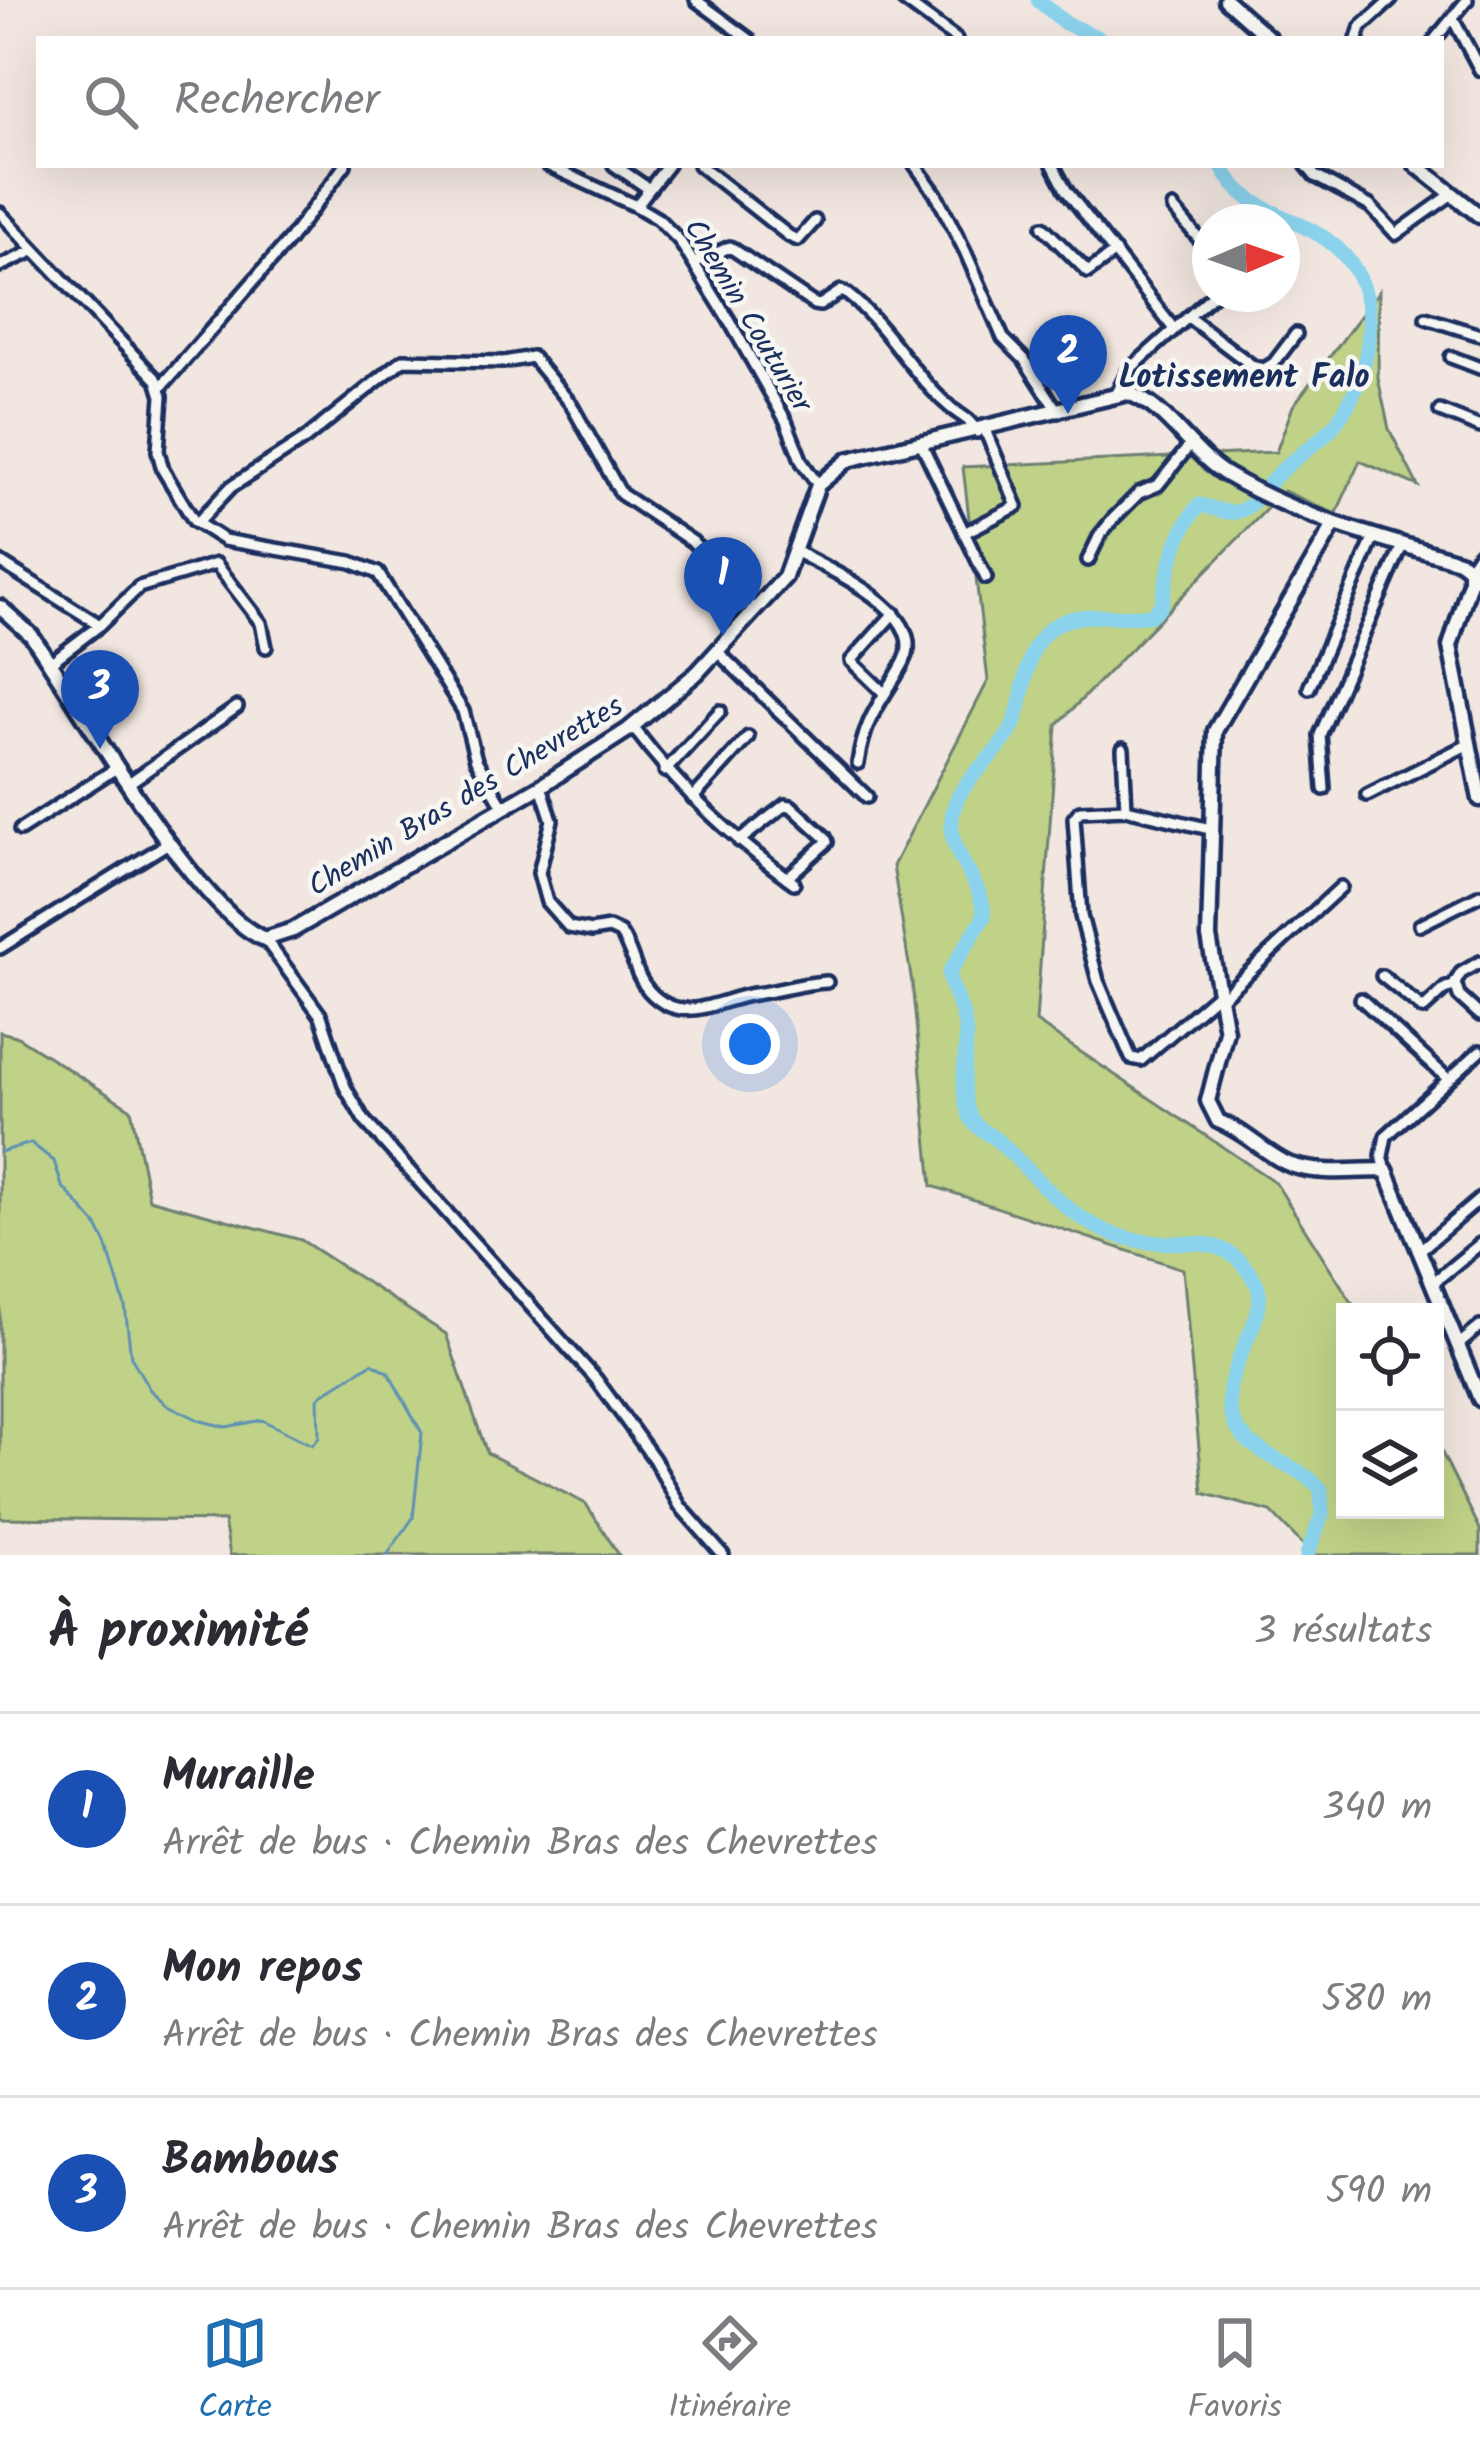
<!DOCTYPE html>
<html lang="fr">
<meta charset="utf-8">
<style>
:root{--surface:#fff;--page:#f7f7f7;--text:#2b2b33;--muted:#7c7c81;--line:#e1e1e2;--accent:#1f6fb2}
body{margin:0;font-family:Kalam,sans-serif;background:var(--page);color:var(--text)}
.controls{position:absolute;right:36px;bottom:36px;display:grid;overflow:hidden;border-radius:0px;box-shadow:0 12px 48px #0002}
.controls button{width:108px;height:108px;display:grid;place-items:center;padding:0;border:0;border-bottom:3px solid var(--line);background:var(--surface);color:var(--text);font:60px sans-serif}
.compass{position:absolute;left:1192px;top:204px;width:108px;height:108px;border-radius:50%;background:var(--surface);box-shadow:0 12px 48px #0002;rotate:88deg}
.you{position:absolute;left:750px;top:1044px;width:42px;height:42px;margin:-30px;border:9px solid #fff;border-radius:50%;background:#1a73e8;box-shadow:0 0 0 18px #1a73e833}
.badge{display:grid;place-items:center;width:78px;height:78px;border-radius:50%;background:var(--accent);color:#fff;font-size:39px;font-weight:700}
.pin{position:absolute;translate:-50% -99px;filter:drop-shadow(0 3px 6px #0008)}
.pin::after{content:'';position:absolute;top:63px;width:42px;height:36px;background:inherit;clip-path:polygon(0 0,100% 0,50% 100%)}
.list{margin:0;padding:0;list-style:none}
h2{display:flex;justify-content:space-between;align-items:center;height:156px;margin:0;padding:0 48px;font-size:51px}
h2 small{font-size:39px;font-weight:400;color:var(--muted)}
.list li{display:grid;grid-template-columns:78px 1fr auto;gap:36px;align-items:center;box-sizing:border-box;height:192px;padding:0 48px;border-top:3px solid var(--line)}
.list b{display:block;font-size:45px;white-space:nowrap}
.list p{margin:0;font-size:39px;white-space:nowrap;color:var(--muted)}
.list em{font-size:39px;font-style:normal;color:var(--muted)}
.icon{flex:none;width:66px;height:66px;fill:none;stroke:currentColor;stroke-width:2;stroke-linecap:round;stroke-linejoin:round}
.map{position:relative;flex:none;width:1480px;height:1555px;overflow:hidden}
.search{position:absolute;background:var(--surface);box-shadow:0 12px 48px #0002;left:36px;right:36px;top:36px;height:132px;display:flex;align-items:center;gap:30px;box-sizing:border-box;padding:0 42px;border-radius:0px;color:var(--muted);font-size:45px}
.sheet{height:732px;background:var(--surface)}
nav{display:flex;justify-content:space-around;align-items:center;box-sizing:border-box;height:168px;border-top:3px solid var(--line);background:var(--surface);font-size:33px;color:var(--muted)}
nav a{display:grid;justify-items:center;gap:6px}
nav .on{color:var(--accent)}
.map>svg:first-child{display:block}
.green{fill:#c0d287;stroke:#6e8072;stroke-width:3}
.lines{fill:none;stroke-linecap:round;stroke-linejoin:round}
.stream{stroke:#5e91b4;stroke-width:3}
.river{stroke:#8bd3ed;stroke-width:15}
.street-casing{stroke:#1b2f5e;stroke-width:18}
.secondary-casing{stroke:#1b2f5e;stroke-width:21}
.street{stroke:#f6f6f2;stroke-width:9}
.secondary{stroke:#f6f6f2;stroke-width:12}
.labels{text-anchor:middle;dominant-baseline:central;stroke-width:9;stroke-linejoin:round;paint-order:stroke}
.street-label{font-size:30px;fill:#1b2f5e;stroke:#f6f6f2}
.neighbourhood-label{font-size:33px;font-weight:bold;fill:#1b2f5e;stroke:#f6f6f2}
</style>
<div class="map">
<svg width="1480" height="1555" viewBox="0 0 1480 1555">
<rect width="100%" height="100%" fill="#f2e7e0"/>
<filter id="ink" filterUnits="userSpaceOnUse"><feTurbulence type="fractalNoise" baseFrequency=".00833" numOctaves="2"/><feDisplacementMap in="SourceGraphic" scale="24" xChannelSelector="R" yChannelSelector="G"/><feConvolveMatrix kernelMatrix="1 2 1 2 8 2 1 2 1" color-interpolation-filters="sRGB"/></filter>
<g filter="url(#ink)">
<g class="green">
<polygon points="1379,291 1378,378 1389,429 1418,486 1360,461 1336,514 1284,491 1057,725 1036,1022 1275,1182 1358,1312 1345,1312 1345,1510 1435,1510 1435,1439 1480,1529 1480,1555 1313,1555 1271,1512 1203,1493 1183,1269 932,1186 912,983 893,866 988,681 963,467 1276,452 1293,406"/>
<polygon points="0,1032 16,1036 131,1109 149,1199 301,1240 446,1334 487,1453 586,1504 619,1555 230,1555 224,1521 0,1518"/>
</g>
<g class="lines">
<polyline class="stream" points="0,1152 31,1143 54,1161 62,1186 96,1224 106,1244 125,1306 131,1357 150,1390 166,1404 201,1421 226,1427 262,1420 312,1445 319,1437 318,1399 324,1393 372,1363 388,1372 422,1433 413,1518 387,1555"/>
<g class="river">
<polyline points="1038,0 1065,23 1101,39"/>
<path d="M1221 165C1251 228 1327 210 1360 279 1382 326 1362 399 1326 434 1310 449 1291 460 1276 476 1265 487 1252 510 1235 512 1223 514 1211 506 1199 505 1175 534 1168 572 1161 606L1151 615C1118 621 1080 607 1051 628 1020 651 1028 698 1011 730 991 766 947 785 952 831 955 862 984 884 984 917L949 973C950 990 959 1001 963 1016 972 1049 956 1083 970 1116 975 1128 987 1132 997 1140 1046 1184 1079 1238 1153 1242 1188 1245 1220 1236 1245 1267 1250 1273 1258 1283 1259 1291 1266 1330 1206 1383 1239 1431 1259 1458 1298 1464 1321 1489L1322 1515 1307 1555"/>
</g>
<g class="street-casing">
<g id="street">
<polyline points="696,0 749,39"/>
<polyline points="903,0 956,39"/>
<polyline points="1453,19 1480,70"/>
<polyline points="1357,39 1361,27 1391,0"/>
<polyline points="1435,39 1467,0"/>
<polyline points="547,165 636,206 658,219 679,240 729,320 786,421 802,462 818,485"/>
<polyline points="614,165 649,189"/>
<polyline points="699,165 789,236 798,240 815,221"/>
<polyline points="915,165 936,194 965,251 1003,338 1024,359 1058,412"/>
<polyline points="1053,165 1066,190 1173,328"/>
<polyline points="1306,165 1315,176 1370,206 1396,234 1452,194"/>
<polyline points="636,206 668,165"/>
<polyline points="1173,208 1210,252"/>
<polyline points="0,213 157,380 162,396 158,451 163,470 194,521 224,540 351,562 378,573 463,711 476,760 504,808"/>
<polyline points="1043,227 1088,272 1115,252"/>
<path d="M694 263 730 247 814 304 820 305 841 291 847 294C887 325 911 374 950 407 960 416 971 419 977 432"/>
<polyline points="0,266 33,251"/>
<polyline points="1188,317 1254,367 1264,369 1274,363 1296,334"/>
<polyline points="1426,318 1480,335"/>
<polyline points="1451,357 1480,368"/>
<polyline points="161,387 290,239 345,165"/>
<polyline points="1117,393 1129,370 1214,294"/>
<polyline points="1440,411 1480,427"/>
<polyline points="922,445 986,578"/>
<polyline points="197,523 231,487 305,439 403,360 504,362 532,357 571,404 621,494 693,542 754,609"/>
<polyline points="964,533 1017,506 985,430"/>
<path d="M795 551C827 569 930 612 904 662 882 703 866 713 858 763"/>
<polyline points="1088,560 1100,535 1113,519 1139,493 1158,485 1190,445"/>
<polyline points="0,562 100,625"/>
<polyline points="718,652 867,797"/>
<polyline points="50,663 100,625 139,587 216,564 261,623 266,647"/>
<polyline points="1309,688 1373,539"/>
<polyline points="882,691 851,661 894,613"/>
<path d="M633 727C678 788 732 838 794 883"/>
<polyline points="1123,749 1126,809"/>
<polyline points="665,771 720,711"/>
<polyline points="129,783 237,707"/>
<path d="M541 786 552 820 539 873 547 902 569 927 591 931 609 928 620 933C634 952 633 973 649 991 682 1027 716 1000 754 994 779 991 802 983 827 982"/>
<polyline points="1324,789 1320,735 1402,546"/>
<polyline points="1367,795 1469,744"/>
<polyline points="693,798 748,737"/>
<polyline points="1210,829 1126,809 1080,811 1074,818 1081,916 1098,981 1131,1058 1141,1060 1220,992"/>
<polyline points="20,830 118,767"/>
<polyline points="739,841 785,805 791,806 825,837 827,842 787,878"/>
<polyline points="1420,925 1480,895"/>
<polyline points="265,939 321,1016 345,1087 364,1120 596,1379 654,1459 680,1506 723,1555"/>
<polyline points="0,948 170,842"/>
<polyline points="1480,962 1461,973 1455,983 1459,996 1480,1015"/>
<polyline points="1382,976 1423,1009 1446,988 1455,986"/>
<polyline points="1221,998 1341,887"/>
<polyline points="1361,999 1448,1079"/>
<polyline points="1386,1170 1382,1156 1386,1136 1480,1051"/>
<polyline points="1420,1250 1480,1199"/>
<polyline points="1434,1282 1480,1244"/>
<polyline points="1458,1345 1480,1327"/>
</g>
</g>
<g class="secondary-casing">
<g id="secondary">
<polyline points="1226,0 1270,39"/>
<polyline points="1416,165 1480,216"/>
<path d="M1334 525 1215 731 1209 937 1226 1031 1208 1101 1218 1121C1247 1132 1267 1156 1291 1165 1320 1175 1356 1170 1386 1170L1480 1399"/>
<polyline points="1480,554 1470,569 1470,582 1450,646 1480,799"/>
<path d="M0 607 31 635C78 701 197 914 265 939L293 930 541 786 628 730 697 673 785 577 818 485 848 460 1128 393C1167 406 1191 454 1227 475 1300 518 1379 538 1459 561L1470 569"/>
</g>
</g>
<use href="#street" class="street"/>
<use href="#secondary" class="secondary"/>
</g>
</g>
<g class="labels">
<g class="street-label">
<text transform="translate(747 316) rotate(59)">Chemin Couturier</text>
<text transform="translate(466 797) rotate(-31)">Chemin Bras des Chevrettes</text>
</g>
<g class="neighbourhood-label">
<text x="1244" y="378">Lotissement Falo</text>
</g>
</g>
</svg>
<div class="controls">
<button><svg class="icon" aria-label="locate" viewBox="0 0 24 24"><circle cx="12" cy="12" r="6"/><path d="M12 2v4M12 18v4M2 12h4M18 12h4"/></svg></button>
<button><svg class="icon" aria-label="layers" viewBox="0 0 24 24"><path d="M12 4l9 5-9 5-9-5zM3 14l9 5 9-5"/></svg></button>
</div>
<svg class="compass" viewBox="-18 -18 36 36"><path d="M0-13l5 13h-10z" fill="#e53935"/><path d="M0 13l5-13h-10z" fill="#7c7c81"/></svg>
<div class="you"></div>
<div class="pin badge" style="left:723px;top:636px;background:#1a4fb4">1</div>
<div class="pin badge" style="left:1068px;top:414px;background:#1a4fb4">2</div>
<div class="pin badge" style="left:100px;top:749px;background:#1a4fb4">3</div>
<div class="search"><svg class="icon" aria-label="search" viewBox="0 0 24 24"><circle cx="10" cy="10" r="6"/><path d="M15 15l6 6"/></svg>Rechercher</div>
</div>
<section class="sheet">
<h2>À proximité<small>3 résultats</small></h2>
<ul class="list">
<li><span class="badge" style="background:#1a4fb4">1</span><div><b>Muraille</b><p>Arrêt de bus · Chemin Bras des Chevrettes</p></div><em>340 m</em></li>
<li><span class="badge" style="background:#1a4fb4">2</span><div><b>Mon repos</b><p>Arrêt de bus · Chemin Bras des Chevrettes</p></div><em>580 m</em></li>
<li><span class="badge" style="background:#1a4fb4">3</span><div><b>Bambous</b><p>Arrêt de bus · Chemin Bras des Chevrettes</p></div><em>590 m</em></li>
</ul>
</section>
<nav>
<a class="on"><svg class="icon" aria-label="map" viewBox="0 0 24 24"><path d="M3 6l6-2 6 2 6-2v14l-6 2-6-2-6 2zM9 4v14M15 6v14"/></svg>Carte</a>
<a><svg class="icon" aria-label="directions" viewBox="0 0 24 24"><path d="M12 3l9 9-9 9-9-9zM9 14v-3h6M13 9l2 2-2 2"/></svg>Itinéraire</a>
<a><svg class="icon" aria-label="saved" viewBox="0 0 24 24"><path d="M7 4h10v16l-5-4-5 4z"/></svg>Favoris</a>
</nav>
